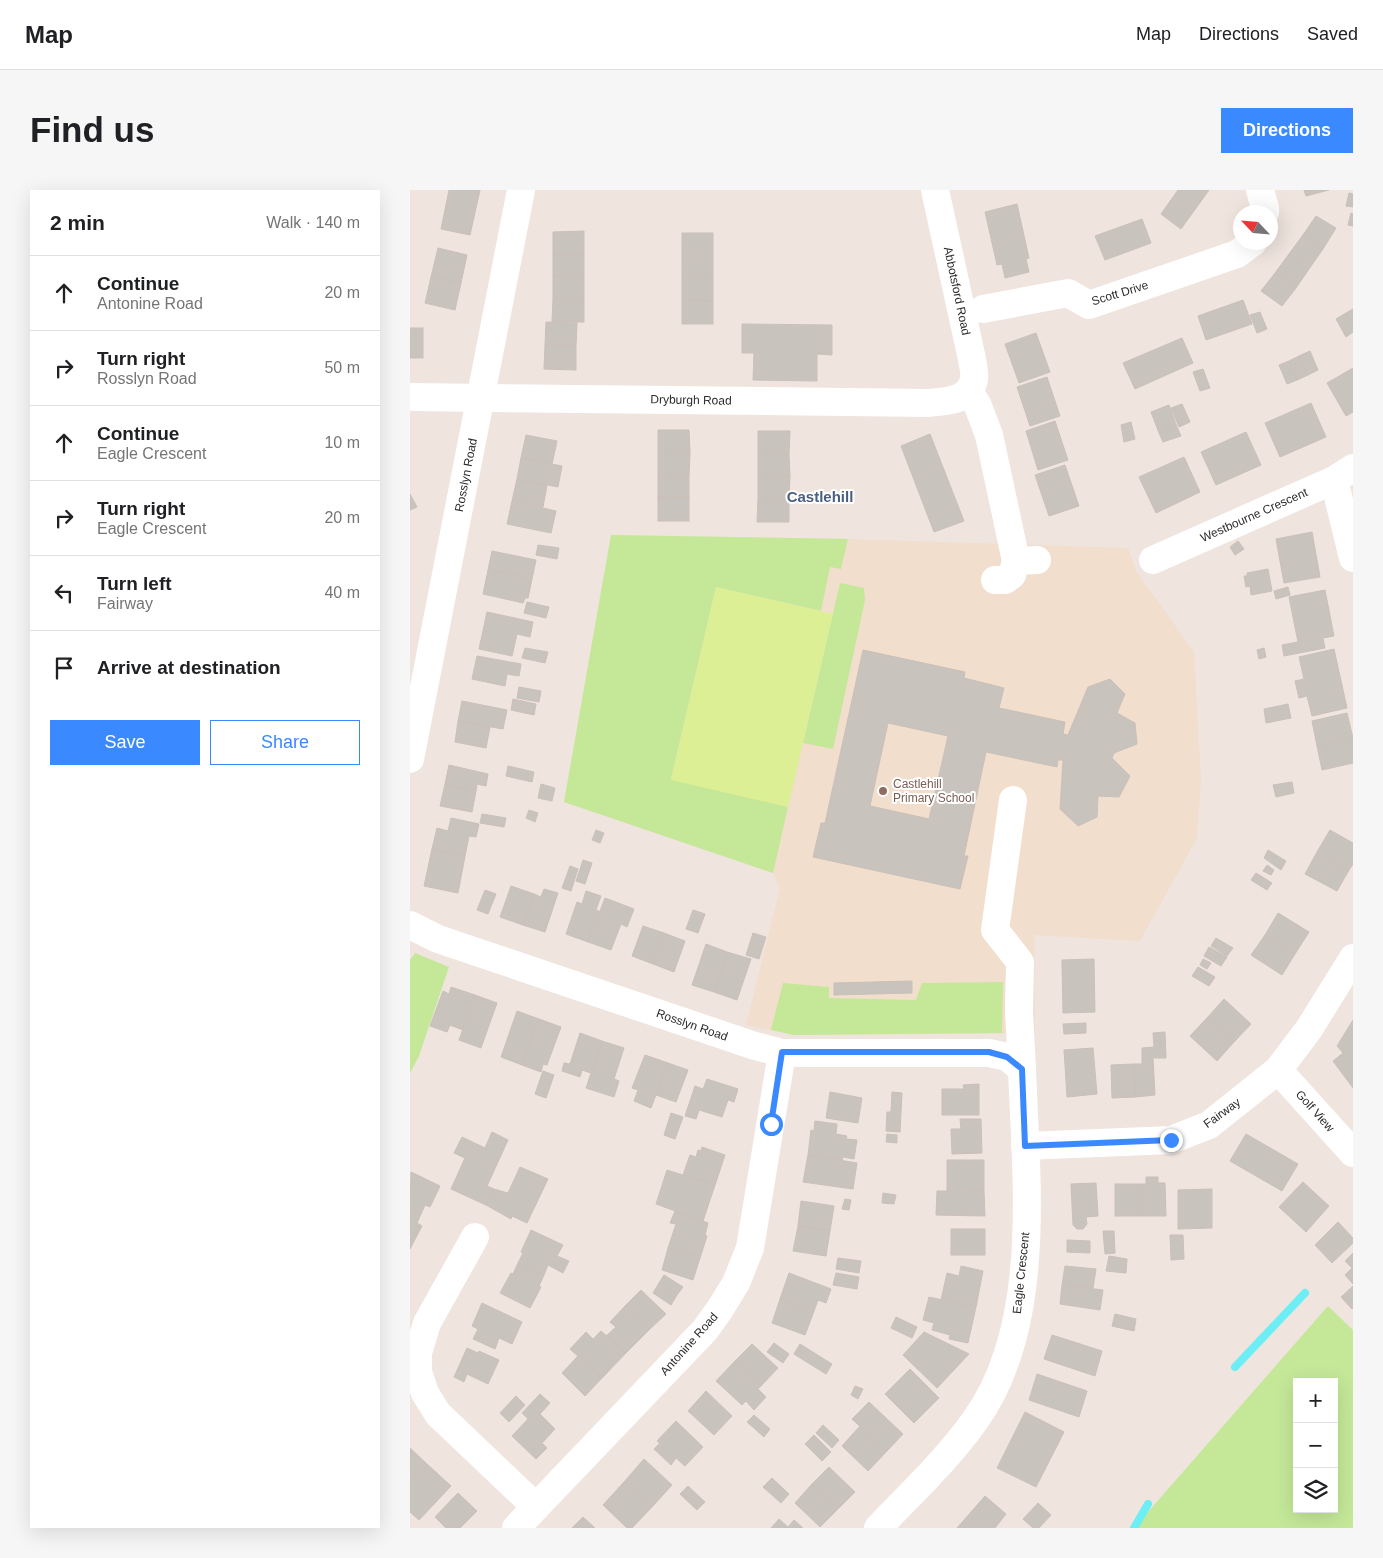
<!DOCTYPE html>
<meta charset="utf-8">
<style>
:root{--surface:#fff;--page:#f6f6f6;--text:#202124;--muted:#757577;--line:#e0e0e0;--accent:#3b89ff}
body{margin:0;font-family:Helvetica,sans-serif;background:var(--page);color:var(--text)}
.controls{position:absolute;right:15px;bottom:15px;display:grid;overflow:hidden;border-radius:0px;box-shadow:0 5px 20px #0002}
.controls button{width:45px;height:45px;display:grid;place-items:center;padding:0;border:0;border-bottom:1px solid var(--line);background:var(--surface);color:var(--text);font:25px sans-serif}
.compass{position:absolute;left:823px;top:15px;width:45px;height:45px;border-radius:50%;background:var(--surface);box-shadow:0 5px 20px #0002;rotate:296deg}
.stop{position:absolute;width:15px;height:15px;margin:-11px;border:4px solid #3b89ff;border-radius:50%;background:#fff}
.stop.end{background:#3b89ff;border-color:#fff;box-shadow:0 1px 5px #0008}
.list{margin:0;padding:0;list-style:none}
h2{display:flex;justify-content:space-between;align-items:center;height:65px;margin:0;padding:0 20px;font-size:21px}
h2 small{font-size:16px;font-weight:400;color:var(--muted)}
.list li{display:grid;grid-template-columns:32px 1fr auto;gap:15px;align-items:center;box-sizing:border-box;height:75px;padding:0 20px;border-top:1px solid var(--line)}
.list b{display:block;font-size:19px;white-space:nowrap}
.list p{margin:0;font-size:16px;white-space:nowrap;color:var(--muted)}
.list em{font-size:16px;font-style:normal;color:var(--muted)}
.actions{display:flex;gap:10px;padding:15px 20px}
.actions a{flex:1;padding:11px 0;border:1px solid var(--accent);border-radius:0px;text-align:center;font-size:18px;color:var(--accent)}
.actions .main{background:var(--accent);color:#fff}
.icon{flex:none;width:28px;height:28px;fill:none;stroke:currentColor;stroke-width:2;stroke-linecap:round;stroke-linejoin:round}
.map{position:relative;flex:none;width:943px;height:1338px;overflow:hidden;border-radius:0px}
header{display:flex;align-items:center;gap:30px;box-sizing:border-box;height:70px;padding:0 25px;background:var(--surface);border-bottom:1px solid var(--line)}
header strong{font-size:24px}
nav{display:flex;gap:28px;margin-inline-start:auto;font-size:18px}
.intro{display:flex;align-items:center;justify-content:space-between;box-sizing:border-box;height:120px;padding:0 30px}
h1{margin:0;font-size:35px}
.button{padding:12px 22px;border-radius:0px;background:var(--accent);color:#fff;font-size:18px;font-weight:700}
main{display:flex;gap:30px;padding:0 30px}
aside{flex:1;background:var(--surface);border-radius:0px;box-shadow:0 5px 20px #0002}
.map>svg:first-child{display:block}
.education{fill:#f1decd}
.green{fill:#c4e898;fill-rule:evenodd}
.pitch{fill:#dcef94}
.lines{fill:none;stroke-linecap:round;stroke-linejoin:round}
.stream{stroke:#6deef5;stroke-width:8}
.building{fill:#c9c3bd;stroke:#cac0b8;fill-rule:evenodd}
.minor{stroke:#fff;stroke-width:28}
.route{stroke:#3b89ff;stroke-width:6}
.education-dot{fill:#8d6e63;stroke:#fff;stroke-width:2}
.labels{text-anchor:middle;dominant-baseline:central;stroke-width:4;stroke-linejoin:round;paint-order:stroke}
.street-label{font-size:12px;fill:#2c2c2c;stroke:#fff}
.education-label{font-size:12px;fill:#785e54;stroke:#fff;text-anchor:start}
.quarter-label{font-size:15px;font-weight:bold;fill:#4a5f80;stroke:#fff}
</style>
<header>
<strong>Map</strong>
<nav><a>Map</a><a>Directions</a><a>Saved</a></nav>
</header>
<div class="intro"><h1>Find us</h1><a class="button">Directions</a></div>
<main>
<aside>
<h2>2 min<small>Walk · 140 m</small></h2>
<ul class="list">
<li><svg class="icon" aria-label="ahead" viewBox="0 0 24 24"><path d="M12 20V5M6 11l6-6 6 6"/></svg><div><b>Continue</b><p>Antonine Road</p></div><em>20 m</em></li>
<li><svg class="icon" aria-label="right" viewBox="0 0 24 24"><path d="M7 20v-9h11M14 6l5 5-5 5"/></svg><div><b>Turn right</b><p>Rosslyn Road</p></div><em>50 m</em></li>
<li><svg class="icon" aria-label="ahead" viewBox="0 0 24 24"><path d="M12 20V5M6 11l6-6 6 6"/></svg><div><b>Continue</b><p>Eagle Crescent</p></div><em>10 m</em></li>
<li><svg class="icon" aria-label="right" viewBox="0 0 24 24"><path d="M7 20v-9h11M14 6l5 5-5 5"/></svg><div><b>Turn right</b><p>Eagle Crescent</p></div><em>20 m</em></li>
<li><svg class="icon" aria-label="left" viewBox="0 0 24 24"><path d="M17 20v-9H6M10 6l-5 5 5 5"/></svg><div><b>Turn left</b><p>Fairway</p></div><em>40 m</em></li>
<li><svg class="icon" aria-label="arrive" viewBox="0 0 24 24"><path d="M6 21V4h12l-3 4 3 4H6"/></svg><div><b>Arrive at destination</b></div></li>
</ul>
<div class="actions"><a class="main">Save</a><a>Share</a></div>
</aside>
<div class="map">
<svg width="943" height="1338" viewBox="0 0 943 1338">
<rect width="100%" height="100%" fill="#efe4de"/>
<polygon class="education" points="201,345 438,349 718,358 726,381 784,462 791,591 787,648 730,751 624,745 625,843 384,845 336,835 370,698 363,683 154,612"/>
<g class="green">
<polygon points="201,345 438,349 431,379 420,377 411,421 306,397 261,589 378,617 363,683 154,612"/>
<polygon points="430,393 454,398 455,410 423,559 393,553"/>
<polygon points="5,763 39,777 9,866 0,883 0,770"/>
<polygon points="593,792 592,843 384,845 361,840 373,793 419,797 419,808 506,810 512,793"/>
<path d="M918 1116 943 1140V1338H724ZM887 1192H924V1319H887Z"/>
</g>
<polygon class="pitch" points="306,397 423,424 378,617 261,590"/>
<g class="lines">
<g class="stream">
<polyline points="825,1177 895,1103"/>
<polyline points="724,1338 738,1314"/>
</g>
</g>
<g class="building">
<polygon points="39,0 70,0 60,45 31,39"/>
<polygon points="768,0 799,0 771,39 751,24"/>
<polygon points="894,0 919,0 896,6"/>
<polygon points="939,3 943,4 943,17 936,16"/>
<polygon points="607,14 619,68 616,69 619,82 595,88 592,74 587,75 575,22"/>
<polygon points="941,23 943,24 943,36 938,35"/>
<polygon points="906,26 926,38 913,59 893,45"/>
<polygon points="732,29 741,53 695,70 685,46"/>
<polygon points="174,41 174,64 143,65 143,42"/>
<rect x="272" y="43" width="31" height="23"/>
<polygon points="893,45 913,59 899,79 879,64"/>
<polygon points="28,58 57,65 51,93 21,87"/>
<polygon points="174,64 174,86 143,86 143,65"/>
<polygon points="879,64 899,79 886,98 865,83"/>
<rect x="272" y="66" width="31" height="22"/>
<polygon points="865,83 886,98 872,116 851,101"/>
<rect x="143" y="86" width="31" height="23"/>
<polygon points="21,87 51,93 45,120 15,113"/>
<polygon points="272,88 303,88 303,111 272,110"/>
<polygon points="143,109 174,109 174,132 142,132"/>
<polygon points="272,110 303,111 303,134 272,134"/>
<polygon points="833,110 842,134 796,150 788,126"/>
<polygon points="943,119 943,135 936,123"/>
<polygon points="850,122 857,139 847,143 840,125"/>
<polygon points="936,123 943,135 943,142 936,147 926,129"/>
<polygon points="136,132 167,133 166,156 135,155"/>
<polygon points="332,134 422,135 422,165 407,164 407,191 343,190 344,163 332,163"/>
<rect x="0" y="138" width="13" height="30"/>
<polygon points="626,143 640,182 609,193 595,154"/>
<polygon points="772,148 783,173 725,199 713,173"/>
<polygon points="135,155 166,156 166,180 134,179"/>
<polygon points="900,161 908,180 898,185 889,166"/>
<polygon points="889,166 898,185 887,190 879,171"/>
<polygon points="879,171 887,190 877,194 869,175"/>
<polygon points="943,178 943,222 936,226 917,193"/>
<polygon points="793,179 800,198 790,201 783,182"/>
<polygon points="637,187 650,226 620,236 607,197"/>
<polygon points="901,213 916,247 870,267 855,233"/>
<polygon points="772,214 780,232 769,237 761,218"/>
<polygon points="759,215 767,237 749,243 741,222"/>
<polygon points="645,231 658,270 628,280 616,241"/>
<polygon points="721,232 725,249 714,252 711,235"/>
<polygon points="767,237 771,246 753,252 749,243"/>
<polygon points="248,240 279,240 280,263 248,263"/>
<polygon points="348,241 380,241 379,264 348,264"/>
<polygon points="836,242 851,275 806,295 791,262"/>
<polygon points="520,244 554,331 524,342 491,256"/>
<polygon points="116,245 147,251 142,274 111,268"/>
<polygon points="248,263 280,263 279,285 248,285"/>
<polygon points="348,264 379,264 380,286 348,286"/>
<polygon points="774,267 790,302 746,323 729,287"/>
<polygon points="111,268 152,276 148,297 107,289"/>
<polygon points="655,275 669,316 639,326 625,285"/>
<rect x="248" y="285" width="31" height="22"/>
<polygon points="348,286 380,286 379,308 348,308"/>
<polygon points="107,289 137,295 133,317 102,311"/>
<polygon points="0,304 7,317 0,320"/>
<rect x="248" y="307" width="31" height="24"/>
<polygon points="348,308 379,308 379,332 347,332"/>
<polygon points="102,311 146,321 141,343 97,334"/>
<polygon points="902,342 910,387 874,393 866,349"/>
<polygon points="828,351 834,359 825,365 820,357"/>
<polygon points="128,355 149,358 147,369 126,365"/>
<polygon points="82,361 126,370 122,389 78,380"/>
<polygon points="858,379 862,401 841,405 840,396 836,397 834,386 837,386 837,383"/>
<polygon points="78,380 122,389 118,408 115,408 113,413 73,404"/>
<polygon points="878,397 880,405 866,409 864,401"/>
<polygon points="915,400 924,446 913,448 915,458 874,466 872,455 888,452 879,407"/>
<polygon points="117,412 139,417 136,428 114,423"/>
<polygon points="77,422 123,432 120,447 107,444 102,466 69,459"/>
<polygon points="115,458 138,462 135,473 112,468"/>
<polygon points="854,458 856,467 849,469 847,460"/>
<polygon points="924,459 937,518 902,526 897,506 889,508 885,491 894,489 889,467"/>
<path d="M453 460 555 482 554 488 594 498 589 518 655 532 653 544 658 545 678 497 700 489 715 504 707 523 725 533 727 554 704 563 702 568 720 586 709 607 688 606 687 627 668 636 650 619 653 570H648L647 577 576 562 554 666H558L550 699 403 667 411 633H415ZM478 533 538 546 519 629 460 616Z"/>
<polygon points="67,466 111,474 109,486 97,484 95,496 62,489"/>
<polygon points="109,497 131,501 129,512 107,508"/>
<polygon points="103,509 126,514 124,525 101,520"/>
<polygon points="52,511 97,520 93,539 48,531"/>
<polygon points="878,514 881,528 856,533 854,519"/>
<polygon points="937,523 943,548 907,556 902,531"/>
<polygon points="48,531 80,537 76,558 45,552"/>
<polygon points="943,548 943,573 912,580 907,556"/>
<polygon points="39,575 78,584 76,596 67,594 66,601 35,594"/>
<polygon points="98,576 124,582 122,592 96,586"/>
<polygon points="882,592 884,603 866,607 863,595"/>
<polygon points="35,594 66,601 62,622 30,616"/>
<polygon points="131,594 145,598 142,611 128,608"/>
<polygon points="119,620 128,623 125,632 116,628"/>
<polygon points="72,624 96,628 94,637 70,633"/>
<polygon points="41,628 69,634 66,647 59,646 55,666 22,659 27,638 38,641"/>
<polygon points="186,640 194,643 190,653 182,650"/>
<polygon points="920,640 943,653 943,674 939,680 907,662"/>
<polygon points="22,659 55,666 48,703 14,696"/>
<polygon points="858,660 876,671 871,680 854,668"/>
<polygon points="907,662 939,680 927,701 895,684"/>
<polygon points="173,670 182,673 175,694 166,691"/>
<polygon points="857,675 864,680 861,685 853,681"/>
<polygon points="160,676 168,679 161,701 152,698"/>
<polygon points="846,683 862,693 857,700 841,690"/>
<polygon points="101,696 124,704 113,735 90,727"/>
<polygon points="134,699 148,703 135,742 113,735 124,704 131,707"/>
<polygon points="75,700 86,704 78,724 67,720"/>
<polygon points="176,701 191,706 186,720 189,721 178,752 156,744 167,712 172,714"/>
<polygon points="195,708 224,719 217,737 211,734 201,760 178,752"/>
<polygon points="283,720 295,724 288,743 276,739"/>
<polygon points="868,723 899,742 885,764 855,745"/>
<polygon points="233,736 254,743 243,774 222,766"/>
<polygon points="254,743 275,751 264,782 243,774"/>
<polygon points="343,743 356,747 349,769 336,765"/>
<polygon points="855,745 885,764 872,785 841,765"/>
<polygon points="806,748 823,758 817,766 801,756"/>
<polygon points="296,754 317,762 304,802 282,795"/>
<polygon points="799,757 817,767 811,776 794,766"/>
<polygon points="317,762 341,769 327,810 304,802"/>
<polygon points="684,769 685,822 653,823 652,770"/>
<polygon points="793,769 801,773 797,779 790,775"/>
<polygon points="788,777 805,787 799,796 782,786"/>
<polygon points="502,791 502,803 424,805 424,793"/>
<polygon points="41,797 65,805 53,840 40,835 37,842 20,836 33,801 39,804"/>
<polygon points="65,805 87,813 71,858 49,850"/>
<polygon points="814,809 841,834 824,852 797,828"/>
<polygon points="107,821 129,829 112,875 91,867"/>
<polygon points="797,828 824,852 807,871 780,846"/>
<polygon points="129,829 151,837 137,875 133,874 131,882 112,875"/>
<polygon points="943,830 943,898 923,871 933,863 927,856"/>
<polygon points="676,833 676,843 654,844 653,834"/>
<polygon points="755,842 756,868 743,868 745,905 725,907 724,874 732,874 732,858 744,857 743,843"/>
<polygon points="170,843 192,851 181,883 172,880 170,887 152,881 154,873 160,874"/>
<polygon points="192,851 214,858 204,889 209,891 204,907 176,898"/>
<polygon points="683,858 687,904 657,907 654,860"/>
<polygon points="235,865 258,873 241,918 224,911 228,900 222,898"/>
<polygon points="258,873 278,880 266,912 246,905"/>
<polygon points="724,874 725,907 702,908 701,875"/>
<polygon points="133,881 144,885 136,908 125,904"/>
<polygon points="297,889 328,899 324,912 318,910 312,927 289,920 286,929 275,926 285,896 293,899"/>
<polygon points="569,894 569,925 532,925 532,899 554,899 553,895"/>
<polygon points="420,902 452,908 448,933 416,928"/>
<polygon points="482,902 492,903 490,942 476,941 477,922 481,922"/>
<polygon points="261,923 273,927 265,949 254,945"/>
<polygon points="550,929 571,929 572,963 542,964 541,939 551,939"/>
<polygon points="405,931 427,934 426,944 437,946 436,949 447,950 444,969 433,967 432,971 398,965 401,940 404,941"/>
<polygon points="82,942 98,950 77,996 84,999 76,1015 41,999 55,968 44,963 52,947 75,958"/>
<polygon points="477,944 487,945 487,953 476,952"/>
<polygon points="836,944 888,974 872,1001 820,971"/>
<polygon points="292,957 315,965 305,995 273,985 280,965 286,967 288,960 291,961"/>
<polygon points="398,965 447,973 443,999 393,992"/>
<polygon points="537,970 574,970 574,1001 537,1002"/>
<polygon points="110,977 138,989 117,1033 102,1026 101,1029 76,1015 84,999 98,1003"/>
<polygon points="257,980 305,995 293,1031 246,1014"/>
<polygon points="1,982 30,996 20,1017 15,1015 11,1024 0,1018"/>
<polygon points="736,987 748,987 748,993 755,993 756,1026 727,1026 727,994 736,994"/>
<polygon points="893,992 919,1016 896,1042 869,1017"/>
<polygon points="686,993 688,1026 676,1027 677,1034 673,1039 667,1039 663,1035 661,994"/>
<rect x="705" y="994" width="22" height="32"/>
<polygon points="802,999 802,1038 768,1039 768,1000"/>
<polygon points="527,1001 574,1001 575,1026 526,1025"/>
<polygon points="473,1003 486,1005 484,1014 472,1013"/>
<polygon points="435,1009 441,1010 439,1020 432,1019"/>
<polygon points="391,1011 424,1016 420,1041 388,1036"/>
<polygon points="0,1018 11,1024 7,1033 12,1036 0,1059"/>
<polygon points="265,1021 298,1033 295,1045 297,1046 290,1068 258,1058 266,1034 260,1033"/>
<polygon points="928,1032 943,1048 943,1053 922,1073 905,1055"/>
<polygon points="388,1036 420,1041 416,1066 383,1061"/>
<rect x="541" y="1039" width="34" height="26"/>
<polygon points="121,1040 153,1055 147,1066 159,1071 153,1083 138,1075 134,1085 108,1073 113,1063 111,1062"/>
<polygon points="693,1041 704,1041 705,1063 695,1064"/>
<polygon points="760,1045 773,1045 774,1069 761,1070"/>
<polygon points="657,1050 680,1051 680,1063 657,1062"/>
<polygon points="258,1058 290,1068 283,1090 252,1080"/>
<polygon points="943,1063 943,1094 935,1085 942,1078 935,1071"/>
<polygon points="699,1066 717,1069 716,1083 696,1081"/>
<polygon points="428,1068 451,1071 449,1083 426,1079"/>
<polygon points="108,1073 134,1085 129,1096 131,1097 120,1118 90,1103 101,1083 103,1084"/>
<polygon points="551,1076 573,1081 566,1117 531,1110 537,1083 549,1086"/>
<polygon points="655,1076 686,1079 683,1098 652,1095"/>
<polygon points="379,1083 421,1099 416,1113 408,1110 404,1121 370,1109"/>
<polygon points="426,1083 449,1087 447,1099 423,1095"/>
<polygon points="254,1085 273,1097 267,1105 249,1093"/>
<polygon points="249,1093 267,1105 261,1115 243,1103"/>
<polygon points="652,1095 693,1100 690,1120 650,1114"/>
<polygon points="943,1096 943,1118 942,1119 931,1107"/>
<polygon points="231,1100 256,1124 240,1139 216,1115"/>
<polygon points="519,1107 566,1117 558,1153 539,1149 540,1145 522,1140 524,1133 513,1130"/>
<polygon points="370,1109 404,1121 395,1145 362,1133"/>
<polygon points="72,1113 112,1132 102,1154 89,1148 85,1159 63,1149 68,1139 62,1136"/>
<polygon points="216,1115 240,1139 216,1163 196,1146 206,1137 200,1132"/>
<polygon points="705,1124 726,1129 724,1141 702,1136"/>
<polygon points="486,1127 507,1137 502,1148 481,1138"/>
<polygon points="191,1141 216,1163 192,1188 160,1159 176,1142 183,1149"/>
<polygon points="514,1142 559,1164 527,1198 493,1165"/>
<polygon points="642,1145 692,1161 685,1186 634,1169"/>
<polygon points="364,1153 379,1164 373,1173 357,1162"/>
<polygon points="342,1154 368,1178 351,1196 325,1171"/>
<polygon points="390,1154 422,1174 416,1184 384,1164"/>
<polygon points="57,1158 68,1163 69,1161 89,1170 78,1194 57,1184 54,1192 44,1187"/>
<polygon points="168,1166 192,1188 175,1206 152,1183"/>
<polygon points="325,1171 351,1196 348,1199 356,1207 344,1220 336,1211 332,1215 306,1191"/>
<polygon points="500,1179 529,1208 504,1233 475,1204"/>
<polygon points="627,1184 677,1201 669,1227 619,1210"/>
<polygon points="445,1196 453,1199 448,1209 441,1205"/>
<polygon points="296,1201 322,1226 304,1245 278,1221"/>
<polygon points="130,1204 140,1213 130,1224 145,1239 132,1253 137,1258 126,1269 102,1246 118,1229 112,1223"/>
<polygon points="106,1206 115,1215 99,1232 90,1223"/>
<polygon points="459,1212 493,1244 477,1261 442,1229"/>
<polygon points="615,1222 654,1242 626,1297 587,1278"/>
<polygon points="344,1225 360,1239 354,1247 337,1232"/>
<polygon points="266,1231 293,1257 275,1276 266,1268 261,1275 244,1259 250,1253 247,1251"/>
<polygon points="413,1235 429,1250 422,1258 406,1243"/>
<polygon points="450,1236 477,1261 458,1281 432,1256"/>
<polygon points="404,1245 421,1262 412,1271 395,1254"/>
<polygon points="0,1258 17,1274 0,1292"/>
<polygon points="234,1269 262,1295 242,1317 214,1292"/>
<polygon points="17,1274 41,1296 9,1330 0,1322 0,1292"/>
<polygon points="419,1277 445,1302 428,1319 402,1294"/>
<polygon points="362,1288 379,1304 371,1313 353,1297"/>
<polygon points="214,1292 242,1317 222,1338 217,1338 193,1315"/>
<polygon points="402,1294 428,1319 410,1337 385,1313"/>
<polygon points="278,1296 295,1312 287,1320 270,1304"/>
<polygon points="48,1303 67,1321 50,1338 36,1338 25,1327"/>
<polygon points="575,1306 596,1324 585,1338 547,1338"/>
<polygon points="628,1313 641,1325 629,1338 623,1338 613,1329"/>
<polygon points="173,1327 185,1338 162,1338"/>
<polygon points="369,1329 378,1337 384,1330 393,1338 361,1338"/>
</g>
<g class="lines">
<g class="minor">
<polyline points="850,0 855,18 855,22"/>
<polyline points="573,119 658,103 679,115 827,64 843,52"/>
<polyline points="559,201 568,216 579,245 606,371"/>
<path d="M0 207 519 213C536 211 560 211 564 189 565 184 563 175 562 169L525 0"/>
<polyline points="924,290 943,368"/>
<polyline points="743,370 924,290 943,278"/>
<polyline points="585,390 595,390 602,385 606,371 627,370"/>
<polyline points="0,569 111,0"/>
<polyline points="603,610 585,740 610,772 609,822 612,879"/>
<path d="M0 735 28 749 345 856 372 863H579L597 867 612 879C616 989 633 1135 566 1229 538 1269 501 1303 468 1338"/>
<polyline points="868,880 943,963"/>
<polyline points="615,956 761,950 799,935 868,880 899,839 943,768"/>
<polyline points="65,1047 17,1133 8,1163 8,1182 15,1203 28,1224 126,1317"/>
<polyline points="106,1338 295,1140 310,1119 326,1093 340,1058 372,863"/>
</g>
</g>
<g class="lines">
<polyline class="route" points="361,934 372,862 579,862 597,867 612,879 615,956 761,950"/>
</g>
<circle class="education-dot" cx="473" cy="601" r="5"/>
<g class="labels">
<g class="street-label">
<text transform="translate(547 101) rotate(78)">Abbotsford Road</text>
<text transform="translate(710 103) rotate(-17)">Scott Drive</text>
<text transform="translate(281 210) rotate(1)">Dryburgh Road</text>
<text transform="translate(56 285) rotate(-79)">Rosslyn Road</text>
<text transform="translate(844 325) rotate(-24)">Westbourne Crescent</text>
<text transform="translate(282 835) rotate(19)">Rosslyn Road</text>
<text transform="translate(905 921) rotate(48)">Golf View</text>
<text transform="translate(812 923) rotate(-36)">Fairway</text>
<text transform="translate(611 1083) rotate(-84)">Eagle Crescent</text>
<text transform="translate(279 1154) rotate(-48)">Antonine Road</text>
</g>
<g class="education-label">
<text x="483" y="594">Castlehill<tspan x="483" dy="14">Primary School</tspan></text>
</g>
<g class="quarter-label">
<text x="410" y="306">Castlehill</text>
</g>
</g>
</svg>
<div class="controls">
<button>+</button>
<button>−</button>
<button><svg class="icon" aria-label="layers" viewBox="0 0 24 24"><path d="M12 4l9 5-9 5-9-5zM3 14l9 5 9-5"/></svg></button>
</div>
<svg class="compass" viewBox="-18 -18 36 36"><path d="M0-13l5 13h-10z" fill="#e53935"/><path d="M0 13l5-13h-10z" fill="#757577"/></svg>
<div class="stop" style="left:361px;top:934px"></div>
<div class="stop end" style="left:761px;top:950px"></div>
</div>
</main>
